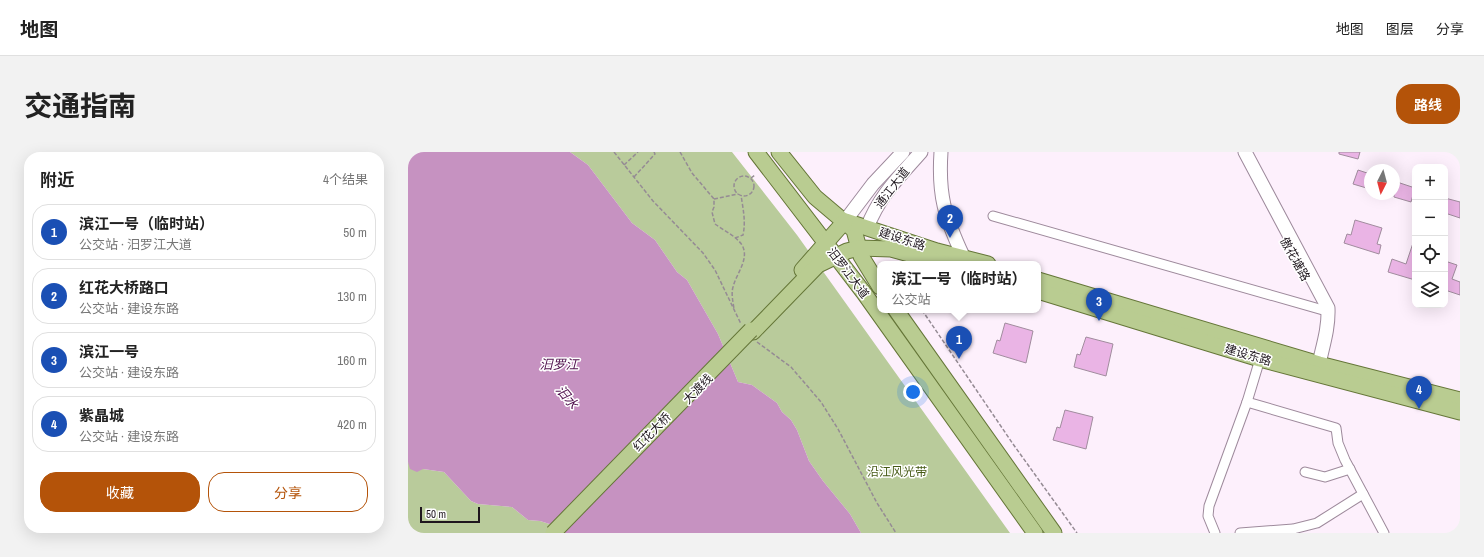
<!DOCTYPE html>
<html lang="zh">
<meta charset="utf-8">
<style>
:root{--surface:#fff;--page:#f2f2f2;--text:#222;--muted:#767676;--line:#e0e0e0;--accent:#b45309}
body{margin:0;font-family:"Archivo Narrow","Noto Sans SC",sans-serif;background:var(--page);color:var(--text)}
.controls{position:absolute;right:12px;top:12px;display:grid;overflow:hidden;border-radius:8px;box-shadow:0 4px 16px #0002}
.controls button{width:36px;height:36px;display:grid;place-items:center;padding:0;border:0;border-bottom:1px solid var(--line);background:var(--surface);color:var(--text);font:20px sans-serif}
.compass{position:absolute;left:956px;top:12px;width:36px;height:36px;border-radius:50%;background:var(--surface);box-shadow:0 4px 16px #0002;rotate:186deg}
.scale{position:absolute;left:12px;bottom:10px;width:60px;box-sizing:border-box;padding-left:4px;border:2px solid #1e161d;border-top:0;font-size:11px;line-height:14px;white-space:nowrap;color:#1e161d;-webkit-text-stroke:3px #fff;paint-order:stroke}
.you{position:absolute;left:505px;top:240px;width:14px;height:14px;margin:-10px;border:3px solid #fff;border-radius:50%;background:#1a73e8;box-shadow:0 0 0 6px #1a73e833}
.badge{display:grid;place-items:center;width:26px;height:26px;border-radius:50%;background:var(--accent);color:#fff;font-size:13px;font-weight:700}
.pin{position:absolute;translate:-50% -33px;filter:drop-shadow(0 1px 2px #0008)}
.pin::after{content:'';position:absolute;top:21px;width:14px;height:12px;background:inherit;clip-path:polygon(0 0,100% 0,50% 100%)}
.popup{position:absolute;left:469px;top:109px;width:164px;height:52px;box-sizing:border-box;display:grid;place-content:center;border-radius:8px;background:var(--surface);filter:drop-shadow(0 1px 3px #0005);font-size:13px;white-space:nowrap;color:var(--muted)}
.popup b{font-size:15px;color:var(--text)}
.popup::after{content:'';position:absolute;left:50%;top:100%;margin-left:-8px;border:8px solid transparent;border-top-color:var(--surface)}
.list{margin:0;padding:0;list-style:none}
h2{display:flex;justify-content:space-between;align-items:center;height:52px;margin:0;padding:0 16px;font-size:17px}
h2 small{font-size:13px;font-weight:400;color:var(--muted)}
.list li{display:grid;grid-template-columns:26px 1fr auto;gap:12px;align-items:center;box-sizing:border-box;height:56px;margin:0 8px 8px;padding:0 8px;border:1px solid var(--line);border-radius:16px}
.list b{display:block;font-size:15px;white-space:nowrap}
.list p{margin:0;font-size:13px;white-space:nowrap;color:var(--muted)}
.list em{font-size:13px;font-style:normal;color:var(--muted)}
.actions{display:flex;gap:8px;padding:12px 16px}
.actions a{flex:1;padding:9px 0;border:1px solid var(--accent);border-radius:16px;text-align:center;font-size:14px;color:var(--accent)}
.actions .main{background:var(--accent);color:#fff}
.icon{flex:none;width:22px;height:22px;fill:none;stroke:currentColor;stroke-width:2;stroke-linecap:round;stroke-linejoin:round}
.map{position:relative;flex:none;width:1052px;height:381px;overflow:hidden;border-radius:16px}
header{display:flex;align-items:center;gap:24px;box-sizing:border-box;height:56px;padding:0 20px;background:var(--surface);border-bottom:1px solid var(--line)}
header strong{font-size:19px}
nav{display:flex;gap:22px;margin-inline-start:auto;font-size:14px}
.intro{display:flex;align-items:center;justify-content:space-between;box-sizing:border-box;height:96px;padding:0 24px}
h1{margin:0;font-size:28px}
.button{padding:10px 18px;border-radius:16px;background:var(--accent);color:#fff;font-size:14px;font-weight:700}
main{display:flex;gap:24px;padding:0 24px}
aside{flex:1;background:var(--surface);border-radius:16px;box-shadow:0 4px 16px #0002}
.map>svg:first-child{display:block}
.green{fill:#b9cb9b}
.water{fill:#c692c1}
.building{fill:#eab4e5;stroke:#a18c9e}
.lines{fill:none;stroke-linecap:round;stroke-linejoin:round}
.street-casing{stroke:#9e8a9c;stroke-width:11}
.secondary-casing{stroke:#9e8a9c;stroke-width:15}
.primary-casing{stroke:#657638;stroke-width:17}
.path{stroke:#958b94;stroke-width:1.5;stroke-dasharray:4 2;stroke-linecap:butt}
.street{stroke:#fff;stroke-width:9}
.secondary{stroke:#fff;stroke-width:13}
.primary{stroke:#b9cc91;stroke-width:15}
.primary-bridge-casing{stroke:#657638;stroke-width:17;stroke-linecap:butt}
.primary-bridge{stroke:#b9cc91;stroke-width:15}
.labels{text-anchor:middle;dominant-baseline:central;stroke-width:3;stroke-linejoin:round;paint-order:stroke}
.street-label{font-size:12px;fill:#1e161d;stroke:#fff}
.park-label{font-size:12px;fill:#465a15;stroke:#fff}
.water-label{font-size:13px;font-style:italic;fill:#4d0e4b;stroke:#fff}
</style>
<header>
<strong>地图</strong>
<nav><a>地图</a><a>图层</a><a>分享</a></nav>
</header>
<div class="intro"><h1>交通指南</h1><a class="button">路线</a></div>
<main>
<aside>
<h2>附近<small>4个结果</small></h2>
<ul class="list">
<li><span class="badge" style="background:#1a4fb4">1</span><div><b>滨江一号（临时站）</b><p>公交站 · 汨罗江大道</p></div><em>50 m</em></li>
<li><span class="badge" style="background:#1a4fb4">2</span><div><b>红花大桥路口</b><p>公交站 · 建设东路</p></div><em>130 m</em></li>
<li><span class="badge" style="background:#1a4fb4">3</span><div><b>滨江一号</b><p>公交站 · 建设东路</p></div><em>160 m</em></li>
<li><span class="badge" style="background:#1a4fb4">4</span><div><b>紫晶城</b><p>公交站 · 建设东路</p></div><em>420 m</em></li>
</ul>
<div class="actions"><a class="main">收藏</a><a>分享</a></div>
</aside>
<div class="map">
<svg width="1052" height="381" viewBox="0 0 1052 381">
<rect width="100%" height="100%" fill="#fdf0fc"/>
<g class="green">
<polygon points="162,0 324,0 389,83 602,381 453,381 442,362 415,329 401,309 389,278 383,268 374,260 369,251 344,233 330,230 310,182 279,128 269,120 247,88 224,71 180,13"/>
<polygon points="0,310 15,317 36,320 63,349 70,352 104,355 120,368 132,369 148,374 150,381 0,381"/>
</g>
<polygon class="water" points="0,0 162,0 180,13 224,71 247,88 269,120 279,128 310,182 330,230 344,233 369,251 374,260 383,268 389,278 401,309 415,329 442,362 453,381 150,381 148,374 132,369 120,368 104,355 70,352 63,349 36,320 15,317 9,320 2,317 0,310"/>
<g class="building">
<polygon points="931,0 952,0 950,7 931,2"/>
<polygon points="950,18 962,22 962,37 945,32"/>
<polygon points="986,29 1007,36 1003,50 986,45"/>
<polygon points="1037,46 1052,50 1052,66 1037,61"/>
<polygon points="947,68 974,76 969,92 973,93 971,102 936,91 939,82 943,83"/>
<polygon points="1006,88 1007,128 980,120 984,107 998,112"/>
<polygon points="1037,109 1049,113 1044,127 1052,130 1052,143 1037,138"/>
<polygon points="597,171 625,179 618,211 585,201 589,188 592,189"/>
<polygon points="678,185 705,192 698,224 666,215 669,202 672,203"/>
<polygon points="657,258 685,265 678,297 645,288 649,275 652,276"/>
</g>
<g class="lines">
<g class="street-casing">
<g id="street">
<polyline points="585,64 915,158"/>
<polyline points="839,250 928,276 930,291 937,308 976,381"/>
<polyline points="897,320 917,325 942,317"/>
<polyline points="807,381 800,364 801,354 839,250 852,207"/>
<polyline points="832,381 885,377 909,371 955,342"/>
</g>
</g>
<g class="secondary-casing">
<g id="secondary">
<path d="M533 0C530 44 537 65 555 104"/>
<path d="M837 0 920 156C921 179 913 199 909 221"/>
<polyline points="437,69 465,32 495,0"/>
<path d="M459 76C471 44 491 25 513 0"/>
</g>
</g>
<g class="primary-casing">
<g id="primary">
<polyline points="348,0 456,141 627,381"/>
<polyline points="371,0 407,45 446,78 453,104 472,135"/>
<polyline points="438,69 529,99 580,112"/>
<polyline points="394,118 437,69"/>
<polyline points="630,128 911,212 1052,248"/>
<polyline points="630,139 852,207 1052,260"/>
<polyline points="488,158 646,381"/>
<polyline points="345,180 410,113 439,99 451,96 483,97 538,112"/>
</g>
</g>
<g class="path">
<polyline points="206,0 245,49 295,101 307,118 333,172"/>
<path d="M272 0 284 21 306 47V55L304 60 307 72C315 78 328 84 334 93 342 107 328 122 325 135 323 142 325 149 326 157"/>
<polyline points="216,13 230,0"/>
<circle cx="336" cy="34" r="10"/>
<polyline points="226,25 247,2 246,0"/>
<polyline points="343,26 347,23"/>
<polyline points="306,47 330,42"/>
<path d="M327 86 335 83C338 69 335 57 333 43"/>
<polyline points="514,158 605,292 669,381"/>
<polyline points="349,190 383,215 413,250 430,277 469,351 488,381"/>
</g>
<use href="#street" class="street"/>
<use href="#secondary" class="secondary"/>
<use href="#primary" class="primary"/>
<g class="primary-bridge-casing">
<polyline id="primary-bridge" points="145,381 343,178"/>
</g>
<use href="#primary-bridge" class="primary-bridge"/>
</g>
<g class="labels">
<g class="street-label">
<text transform="translate(484 36) rotate(-52)">通江大道</text>
<text transform="translate(494 87) rotate(18)">建设东路</text>
<text transform="translate(887 107) rotate(61)">傲花塘路</text>
<text transform="translate(440 121) rotate(53)">汨罗江大道</text>
<text transform="translate(840 203) rotate(16)">建设东路</text>
<text transform="translate(290 237) rotate(-46)">大渡线</text>
<text transform="translate(244 280) rotate(-46)">红花大桥</text>
</g>
<g class="park-label">
<text x="489" y="320">沿江风光带</text>
</g>
<g class="water-label">
<text x="151" y="212">汨罗江</text>
<text transform="translate(159 245) rotate(50)">汨水</text>
</g>
</g>
</svg>
<div class="controls">
<button>+</button>
<button>−</button>
<button><svg class="icon" aria-label="locate" viewBox="0 0 24 24"><circle cx="12" cy="12" r="6"/><path d="M12 2v4M12 18v4M2 12h4M18 12h4"/></svg></button>
<button><svg class="icon" aria-label="layers" viewBox="0 0 24 24"><path d="M12 4l9 5-9 5-9-5zM3 14l9 5 9-5"/></svg></button>
</div>
<svg class="compass" viewBox="-18 -18 36 36"><path d="M0-13l5 13h-10z" fill="#e53935"/><path d="M0 13l5-13h-10z" fill="#767676"/></svg>
<div class="scale">50 m</div>
<div class="you"></div>
<div class="pin badge" style="left:551px;top:207px;background:#1a4fb4">1</div>
<div class="popup"><b>滨江一号（临时站）</b>公交站</div>
<div class="pin badge" style="left:542px;top:86px;background:#1a4fb4">2</div>
<div class="pin badge" style="left:691px;top:169px;background:#1a4fb4">3</div>
<div class="pin badge" style="left:1011px;top:257px;background:#1a4fb4">4</div>
</div>
</main>
